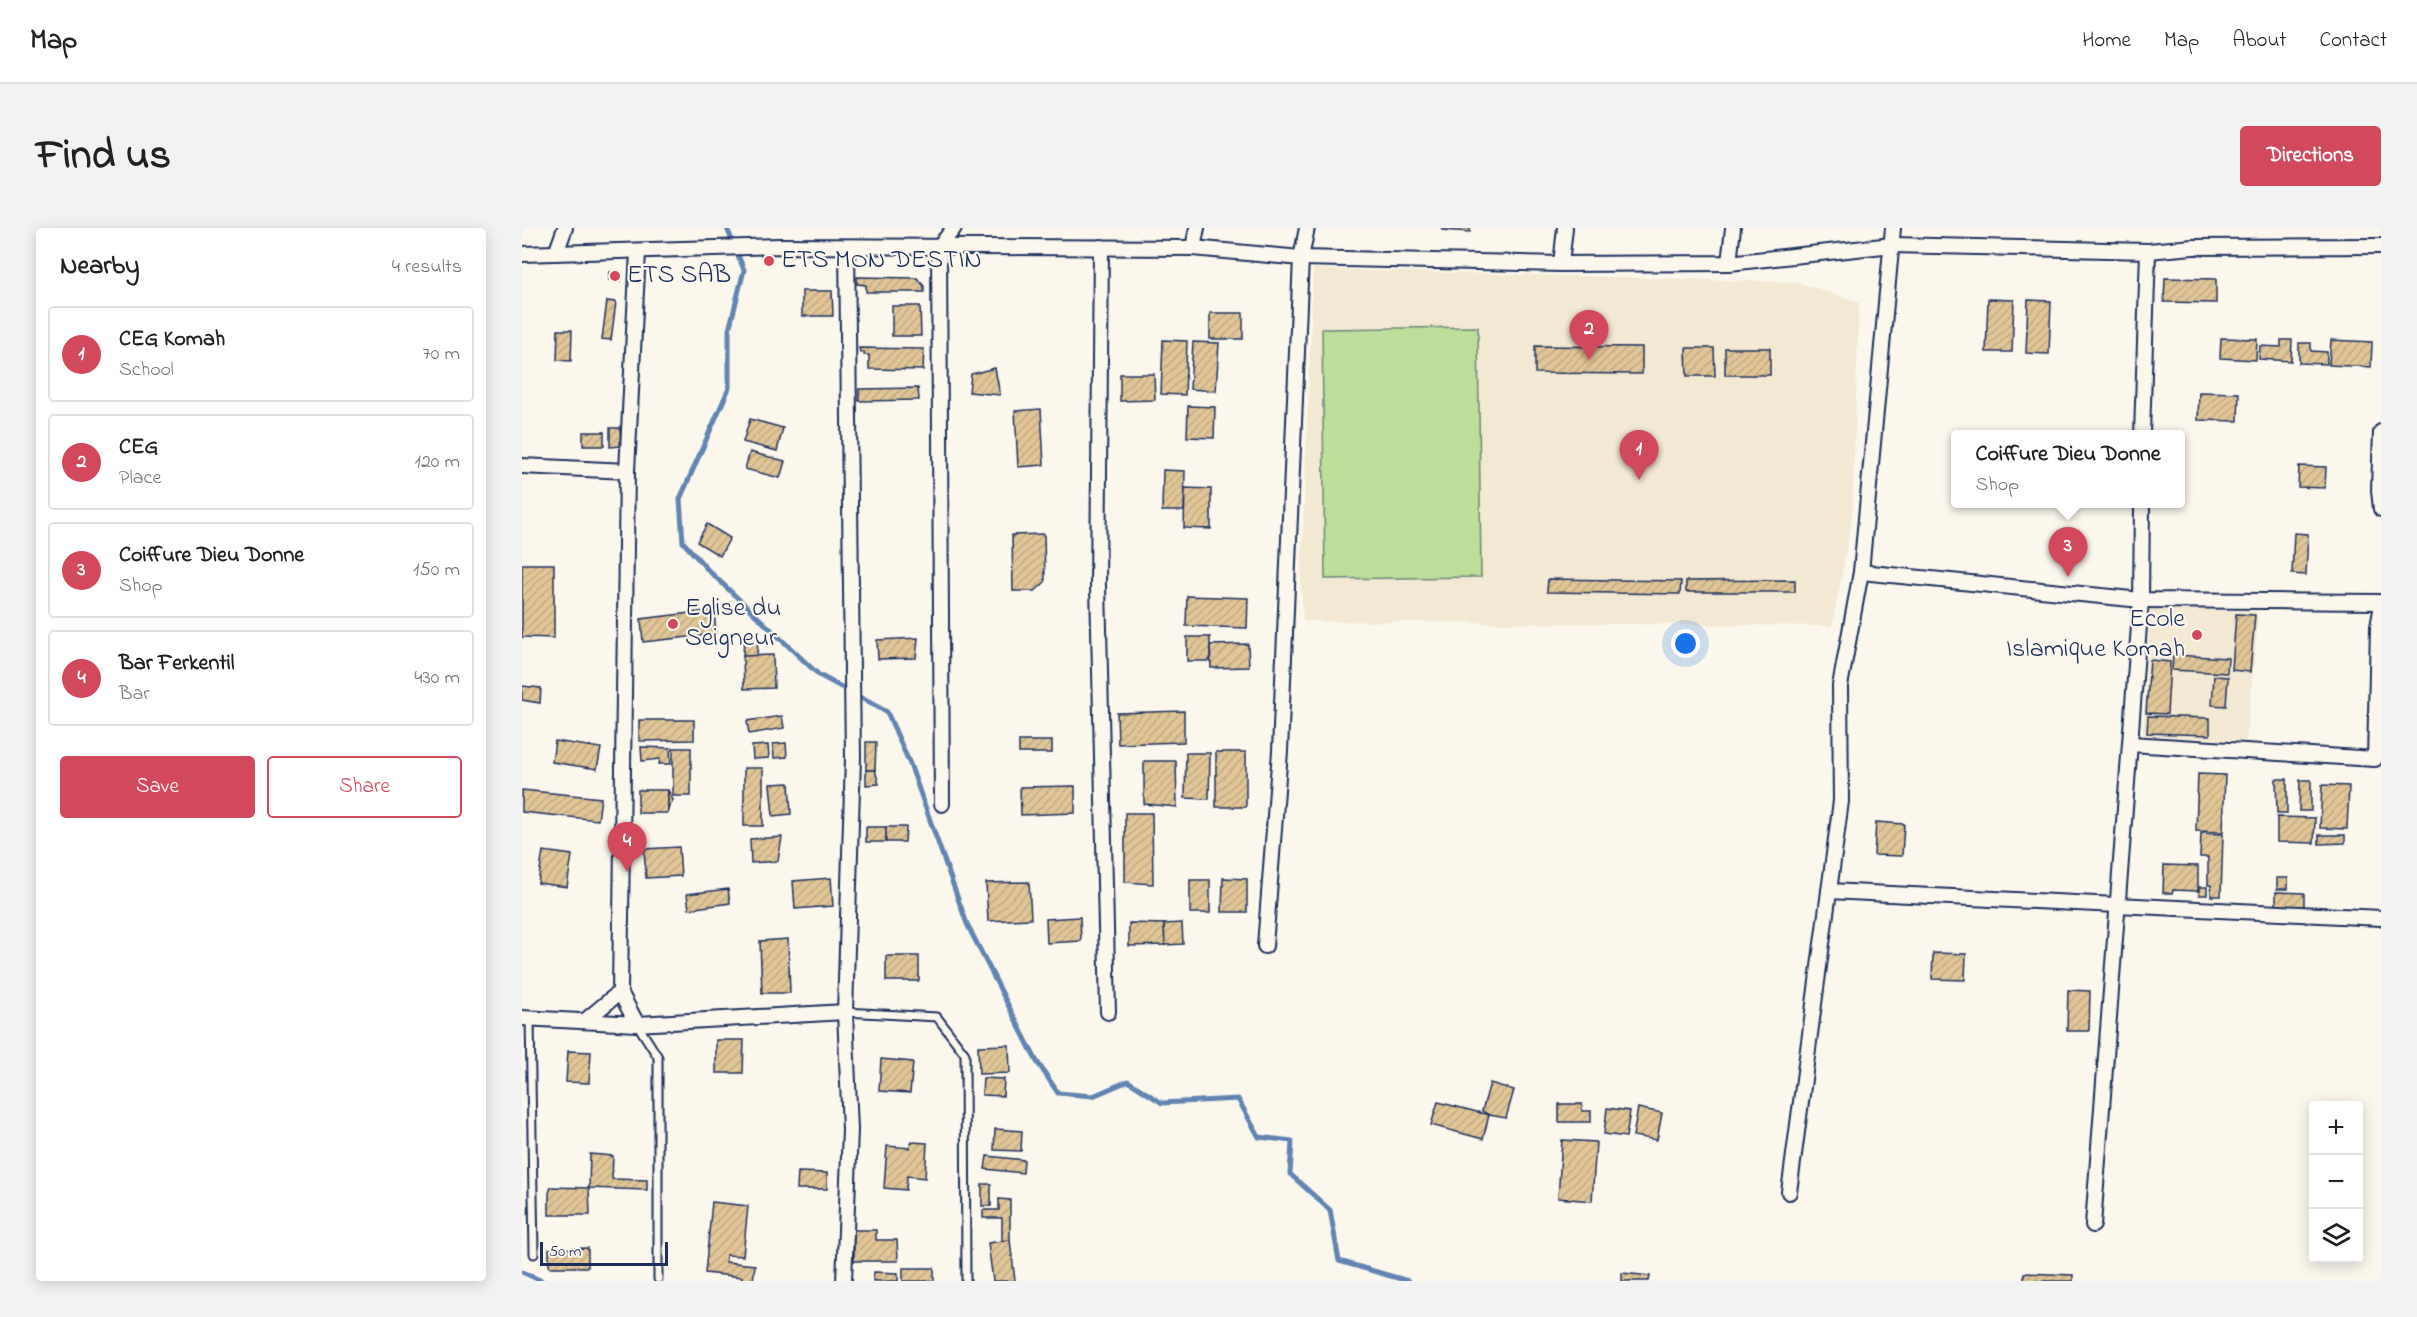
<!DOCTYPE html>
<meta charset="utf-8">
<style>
:root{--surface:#fff;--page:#f2f2f2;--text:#202124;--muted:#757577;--line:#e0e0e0;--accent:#d1495b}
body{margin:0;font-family:"Indie Flower",sans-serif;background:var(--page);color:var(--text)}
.controls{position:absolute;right:18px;bottom:18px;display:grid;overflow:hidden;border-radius:6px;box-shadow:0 3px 15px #0003}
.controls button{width:54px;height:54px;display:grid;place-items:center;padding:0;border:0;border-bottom:2px solid var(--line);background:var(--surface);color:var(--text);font:30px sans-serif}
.scale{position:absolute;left:18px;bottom:15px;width:128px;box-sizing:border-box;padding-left:6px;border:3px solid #1b2f5e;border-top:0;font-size:16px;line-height:21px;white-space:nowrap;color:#1b2f5e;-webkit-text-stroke:4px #fbf7ec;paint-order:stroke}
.you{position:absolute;left:1164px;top:416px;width:21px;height:21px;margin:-15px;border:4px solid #fff;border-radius:50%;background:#1a73e8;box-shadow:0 0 0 9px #1a73e833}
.badge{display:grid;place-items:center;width:39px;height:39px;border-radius:50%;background:var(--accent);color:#fff;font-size:20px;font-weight:700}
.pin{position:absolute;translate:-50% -50px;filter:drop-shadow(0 2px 3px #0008)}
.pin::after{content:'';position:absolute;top:32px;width:21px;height:18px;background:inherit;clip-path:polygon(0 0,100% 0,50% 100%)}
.popup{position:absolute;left:1429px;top:202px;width:234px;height:78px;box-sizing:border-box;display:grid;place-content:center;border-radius:6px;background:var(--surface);filter:drop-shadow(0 2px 4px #0005);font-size:20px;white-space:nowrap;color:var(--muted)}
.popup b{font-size:22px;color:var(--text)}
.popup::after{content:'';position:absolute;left:50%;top:100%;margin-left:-12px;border:12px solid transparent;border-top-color:var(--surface)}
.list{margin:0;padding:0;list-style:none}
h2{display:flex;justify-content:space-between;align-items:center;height:78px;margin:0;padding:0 24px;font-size:26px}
h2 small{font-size:20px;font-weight:400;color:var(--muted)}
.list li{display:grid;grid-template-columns:39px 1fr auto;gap:18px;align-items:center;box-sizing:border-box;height:96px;margin:0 12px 12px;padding:0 12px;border:2px solid var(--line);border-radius:6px}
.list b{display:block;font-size:22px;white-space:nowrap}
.list p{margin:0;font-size:20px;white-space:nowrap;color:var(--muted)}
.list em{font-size:20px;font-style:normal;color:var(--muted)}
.actions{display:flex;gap:12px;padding:18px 24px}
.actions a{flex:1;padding:14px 0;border:2px solid var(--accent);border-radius:6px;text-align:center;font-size:21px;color:var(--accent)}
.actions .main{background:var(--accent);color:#fff}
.icon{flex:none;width:33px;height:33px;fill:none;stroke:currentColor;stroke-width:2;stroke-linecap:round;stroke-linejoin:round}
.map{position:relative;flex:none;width:1859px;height:1053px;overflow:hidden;border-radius:6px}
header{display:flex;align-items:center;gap:36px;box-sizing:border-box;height:84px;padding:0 30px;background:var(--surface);border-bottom:2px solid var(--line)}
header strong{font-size:28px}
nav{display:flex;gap:33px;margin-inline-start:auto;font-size:21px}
.intro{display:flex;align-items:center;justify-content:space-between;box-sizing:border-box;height:144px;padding:0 36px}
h1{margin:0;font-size:42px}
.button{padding:15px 27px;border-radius:6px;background:var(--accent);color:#fff;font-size:21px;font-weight:700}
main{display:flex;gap:36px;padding:0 36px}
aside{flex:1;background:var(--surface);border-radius:6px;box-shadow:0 3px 15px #0003}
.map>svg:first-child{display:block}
.built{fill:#f3e8d2}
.park{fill:#bbde98;stroke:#6b867b;stroke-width:1.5}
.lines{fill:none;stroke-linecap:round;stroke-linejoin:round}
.stream{stroke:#6185b2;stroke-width:5}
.building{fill:url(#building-hatch);stroke:#1b2f5e;stroke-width:1.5}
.service-casing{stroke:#1b2f5e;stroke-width:11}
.minor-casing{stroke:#1b2f5e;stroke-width:18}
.service{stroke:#fbf7ec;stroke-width:7}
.minor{stroke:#fbf7ec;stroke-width:14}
.poi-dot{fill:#d1495b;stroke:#fbf7ec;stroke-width:2}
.labels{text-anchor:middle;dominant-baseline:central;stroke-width:4.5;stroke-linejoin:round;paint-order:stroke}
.poi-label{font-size:26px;fill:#1b2f5e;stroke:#fbf7ec;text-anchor:start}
</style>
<header>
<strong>Map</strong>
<nav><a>Home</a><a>Map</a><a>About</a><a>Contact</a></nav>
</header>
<div class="intro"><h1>Find us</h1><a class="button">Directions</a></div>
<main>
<aside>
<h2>Nearby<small>4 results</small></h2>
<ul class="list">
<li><span class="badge">1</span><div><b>CEG Komah</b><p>School</p></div><em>70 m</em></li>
<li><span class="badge">2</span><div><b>CEG</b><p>Place</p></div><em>120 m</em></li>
<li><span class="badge">3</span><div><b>Coiffure Dieu Donne</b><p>Shop</p></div><em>150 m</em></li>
<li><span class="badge">4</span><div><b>Bar Ferkentil</b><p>Bar</p></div><em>430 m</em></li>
</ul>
<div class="actions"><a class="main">Save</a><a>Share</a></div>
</aside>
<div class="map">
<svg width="1859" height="1053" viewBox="0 0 1859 1053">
<defs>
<pattern id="building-hatch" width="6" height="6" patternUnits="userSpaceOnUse" patternTransform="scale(1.5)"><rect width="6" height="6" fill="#e1c596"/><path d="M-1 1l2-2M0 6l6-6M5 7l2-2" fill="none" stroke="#c0aa84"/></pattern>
</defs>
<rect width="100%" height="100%" fill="#fbf7ec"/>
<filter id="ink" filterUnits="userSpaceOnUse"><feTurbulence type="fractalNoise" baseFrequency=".0167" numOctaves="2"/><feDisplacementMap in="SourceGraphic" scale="12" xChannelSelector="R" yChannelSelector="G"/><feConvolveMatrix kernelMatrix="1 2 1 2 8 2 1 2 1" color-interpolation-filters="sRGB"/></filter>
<g filter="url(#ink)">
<g class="built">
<polygon points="791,41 1275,54 1337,74 1330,292 1310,398 781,393 779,357"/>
<polygon points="1628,381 1734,383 1736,393 1724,513 1621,507"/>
</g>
<polygon class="park" points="956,99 959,349 803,351 800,101"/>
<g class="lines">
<g class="stream">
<polyline points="205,0 222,42 207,102 207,160 158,271 161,314 186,342 297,447 365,484 388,536 445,696 514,832 536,865 571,868 606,853 640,875 716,871 737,909 770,913 768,946 808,982 817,1033 886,1053"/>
<polyline points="0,1044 20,1053"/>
</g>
</g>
<g class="building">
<polygon points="920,0 948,0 948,4 920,2"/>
<polygon points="88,44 98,44 98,53 87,52"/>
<polygon points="335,49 395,50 402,58 402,64 344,64 344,57 335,56"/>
<polygon points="1643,50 1694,51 1694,75 1642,74"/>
<polygon points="280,63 310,63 311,88 280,88"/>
<polygon points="1466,71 1492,72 1490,124 1464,124"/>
<polygon points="1506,72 1529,73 1527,126 1504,125"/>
<polygon points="85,73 94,74 89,112 80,111"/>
<polygon points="370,78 398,78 399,108 370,108"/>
<rect x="688" y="85" width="33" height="26"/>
<polygon points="36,102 50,102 49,133 35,132"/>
<polygon points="1699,110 1735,111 1734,132 1698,130"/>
<polygon points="641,112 665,113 663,167 639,166"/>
<polygon points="1759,112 1770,112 1769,133 1737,131 1738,118 1759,119"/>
<polygon points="1809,112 1850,114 1849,139 1807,137"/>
<polygon points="671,114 697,115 694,163 668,161"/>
<polygon points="1777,115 1789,115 1789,123 1805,124 1805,136 1777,135"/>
<polygon points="1013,118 1120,119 1120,146 1013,145"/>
<polygon points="337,120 402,121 401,142 347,141 347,127 342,127 342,124 338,124"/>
<polygon points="1164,120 1192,120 1193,148 1165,148"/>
<rect x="1203" y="120" width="45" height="27"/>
<polygon points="473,140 478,167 447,164 449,146"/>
<polygon points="598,146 632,146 633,172 598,173"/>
<polygon points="396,160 397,172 337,173 337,161"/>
<polygon points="1677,164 1717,165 1716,193 1676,192"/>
<polygon points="666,178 693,179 692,210 665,209"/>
<polygon points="519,181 522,237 496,239 493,183"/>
<polygon points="228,191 261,200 255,223 221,214"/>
<polygon points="88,200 98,200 99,218 88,219"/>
<rect x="61" y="204" width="21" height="14"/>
<polygon points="228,224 263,233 258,250 223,241"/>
<polygon points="1777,238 1804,239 1803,260 1776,259"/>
<polygon points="641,242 663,243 662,283 640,283"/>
<polygon points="663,260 689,261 689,301 662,300"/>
<polygon points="185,296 208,310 198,328 175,314"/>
<polygon points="1772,305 1786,306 1784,347 1770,346"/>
<polygon points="522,306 523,354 513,363 491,363 490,307"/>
<polygon points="0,336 32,336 32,410 0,409"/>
<polygon points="1026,351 1159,353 1158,366 1025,364"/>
<polygon points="1273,352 1273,364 1164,364 1164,353"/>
<polygon points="665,368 726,370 725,400 664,398"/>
<polygon points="192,382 194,406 121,414 119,391"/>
<polygon points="1714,386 1733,387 1728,444 1710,442"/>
<rect x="665" y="409" width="23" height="24"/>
<polygon points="396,410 394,430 356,431 355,412"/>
<polygon points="222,411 236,412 235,428 221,428"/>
<polygon points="726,416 727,439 689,440 688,417"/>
<polygon points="251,427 252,460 222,461 221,428"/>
<polygon points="1651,427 1706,430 1705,445 1650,442"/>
<polygon points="1628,432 1648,434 1645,486 1624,485"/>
<polygon points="1692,448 1706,449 1704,478 1690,477"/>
<polygon points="0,458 19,460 18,475 0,472"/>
<polygon points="662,483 662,514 596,516 595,485"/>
<polygon points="260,488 262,500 227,506 225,493"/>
<polygon points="1626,488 1688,490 1688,507 1625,505"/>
<polygon points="117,492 172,492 172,512 117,513"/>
<polygon points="33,513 79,520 75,541 30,534"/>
<rect x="497" y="513" width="33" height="12"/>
<polygon points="344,514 354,514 353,542 344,542"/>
<polygon points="264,515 265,529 252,530 251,516"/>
<polygon points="246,517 247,530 231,531 230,518"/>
<polygon points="119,519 148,520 149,536 137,536 138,531 120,533"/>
<rect x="151" y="520" width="18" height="48"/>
<rect x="694" y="524" width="30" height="55"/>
<polygon points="664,525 688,525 687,571 663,570"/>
<polygon points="622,533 654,533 655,579 622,576"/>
<rect x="222" y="540" width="19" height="58"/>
<polygon points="344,542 353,542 357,556 344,557"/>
<polygon points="1676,546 1703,547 1701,604 1674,603"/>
<polygon points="1754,551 1765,551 1765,585 1755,585"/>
<polygon points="1778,552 1789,552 1789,583 1777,583"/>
<polygon points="267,555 269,586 251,588 248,556"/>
<polygon points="1800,557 1827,558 1825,601 1798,600"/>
<polygon points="553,558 553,585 499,587 498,559"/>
<polygon points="0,562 79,570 76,592 0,584"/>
<rect x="116" y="562" width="30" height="23"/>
<polygon points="146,562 151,572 146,581"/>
<polygon points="603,585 630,585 631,656 603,654"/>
<polygon points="1755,589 1793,590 1792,615 1755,614"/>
<polygon points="1354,594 1382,596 1380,628 1352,627"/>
<rect x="344" y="599" width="20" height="15"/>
<polygon points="364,599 384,599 383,614 364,614"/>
<polygon points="1679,605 1701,606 1699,668 1689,668 1689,657 1686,657 1686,629 1678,629"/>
<polygon points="1797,607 1823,607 1823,615 1797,616"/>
<polygon points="260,609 256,633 229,635 228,611"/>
<polygon points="157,619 159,648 124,650 122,621"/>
<polygon points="21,623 50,627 45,659 16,655"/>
<polygon points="1642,637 1676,638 1676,663 1651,662 1650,665 1641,665"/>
<polygon points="309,650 311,678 273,681 271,653"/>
<polygon points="701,650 725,651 725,684 700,684"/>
<rect x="1755" y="650" width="11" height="11"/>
<rect x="668" y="652" width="20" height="33"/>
<polygon points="507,654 509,691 466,693 464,655"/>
<rect x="1677" y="659" width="8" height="8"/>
<polygon points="206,661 208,675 167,681 165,666"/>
<polygon points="1754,664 1782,665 1782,681 1754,681"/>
<polygon points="558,689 559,713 525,715 524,691"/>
<polygon points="607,695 642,696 643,717 607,718"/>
<polygon points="660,695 661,716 643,717 642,696"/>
<polygon points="266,711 268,765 240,765 238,713"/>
<polygon points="1411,725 1444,726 1443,752 1410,751"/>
<rect x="364" y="728" width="33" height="25"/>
<polygon points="1546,762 1568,763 1567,803 1545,803"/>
<polygon points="194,812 222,812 221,845 194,845"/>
<polygon points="487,817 488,845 457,846 456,818"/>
<polygon points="46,823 69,824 67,855 44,854"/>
<polygon points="359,831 391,834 388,865 357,863"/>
<polygon points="461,850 482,851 481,868 460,867"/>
<polygon points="968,855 992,862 984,890 967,887 960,883"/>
<polygon points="916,874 967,887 961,911 909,897"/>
<polygon points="1037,876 1060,876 1060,883 1069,883 1069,894 1037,894"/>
<polygon points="1085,880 1108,883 1104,909 1082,906"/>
<polygon points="1116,880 1140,885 1135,912 1111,908"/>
<polygon points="473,901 500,903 499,923 472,922"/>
<polygon points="1040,912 1074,914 1070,973 1036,970"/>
<polygon points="389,914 405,915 403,950 385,948 384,962 362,960 365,918 388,920"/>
<polygon points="68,926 91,928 90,951 125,952 125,962 67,960"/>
<polygon points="465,928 502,932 501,945 463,941"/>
<polygon points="276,944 305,945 305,961 275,961"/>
<rect x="460" y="956" width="9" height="22"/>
<polygon points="29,959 67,960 68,987 27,987 27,965"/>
<polygon points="477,971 488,972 488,1012 480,1013 480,990 461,990 461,982 477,982"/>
<polygon points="190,974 226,978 221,1028 204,1027 204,1034 233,1037 231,1053 219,1053 220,1049 183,1045"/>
<polygon points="332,1002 354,1002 354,1012 375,1012 376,1033 332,1033"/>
<polygon points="488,1012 493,1053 471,1053 466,1015"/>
<polygon points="66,1020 66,1039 27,1039 27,1021"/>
<rect x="381" y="1040" width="31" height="13"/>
<polygon points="352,1044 376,1045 376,1053 351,1053"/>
<polygon points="1100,1045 1128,1048 1127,1053 1100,1053"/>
<polygon points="1502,1045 1551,1047 1551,1053 1502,1053"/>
</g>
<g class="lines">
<g class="service-casing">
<g id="service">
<polyline points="323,784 415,789 443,826 444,1053"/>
<polyline points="8,791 12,1026"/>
<polyline points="115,796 136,829 136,1051"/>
</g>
</g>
<g class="minor-casing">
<g id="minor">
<polyline points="579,19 576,358 586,784"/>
<polyline points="671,20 675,0"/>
<polyline points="34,25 43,0"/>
<polyline points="0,26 257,18 671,20 779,30 1039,36 1207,35 1370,17 1626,23 1671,19 1859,18"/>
<polyline points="1207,35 1211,0"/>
<polyline points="1039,36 1043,0"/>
<polyline points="1859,204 1857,262 1859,281"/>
<polyline points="1620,206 1626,23"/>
<polyline points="0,238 105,243"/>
<polyline points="1339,344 1619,372 1859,374"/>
<polyline points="1608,516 1853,531 1856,399 1859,382"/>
<polyline points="420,576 417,19 432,0"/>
<polyline points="1307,663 1859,690"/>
<polyline points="743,718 758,523 779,30 785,0"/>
<polyline points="98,764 115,796"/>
<polyline points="0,790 115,796 323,784"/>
<polyline points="63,793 98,764 105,243 116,23"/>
<polyline points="1267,964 1319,573 1318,458 1339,344 1371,0"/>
<polyline points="1571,997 1619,372 1620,276"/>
<polyline points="322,1053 328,902 323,784 331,530 325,19"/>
</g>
</g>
<use href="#service" class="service"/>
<use href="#minor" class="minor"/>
</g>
</g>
<g class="poi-dot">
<circle cx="247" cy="33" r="6"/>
<circle cx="93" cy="48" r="6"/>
<circle cx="151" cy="396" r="6"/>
<circle cx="1675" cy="407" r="6"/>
</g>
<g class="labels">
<g class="poi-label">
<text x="259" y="33">ETS MON DESTIN</text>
<text x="105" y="48">ETS SAB</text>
<text x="163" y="381">Eglise du<tspan x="163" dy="30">Seigneur</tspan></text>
<text x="1663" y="392" text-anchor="end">Ecole<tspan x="1663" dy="30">Islamique Komah</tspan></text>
</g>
</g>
</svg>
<div class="controls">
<button>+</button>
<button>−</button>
<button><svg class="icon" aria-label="layers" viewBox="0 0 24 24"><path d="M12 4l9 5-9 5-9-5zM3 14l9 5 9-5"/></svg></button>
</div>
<div class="scale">50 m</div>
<div class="you"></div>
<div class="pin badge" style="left:1117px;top:252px">1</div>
<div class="pin badge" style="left:1067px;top:132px">2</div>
<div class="pin badge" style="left:1546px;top:349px">3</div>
<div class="popup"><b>Coiffure Dieu Donne</b>Shop</div>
<div class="pin badge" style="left:105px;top:644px">4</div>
</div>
</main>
